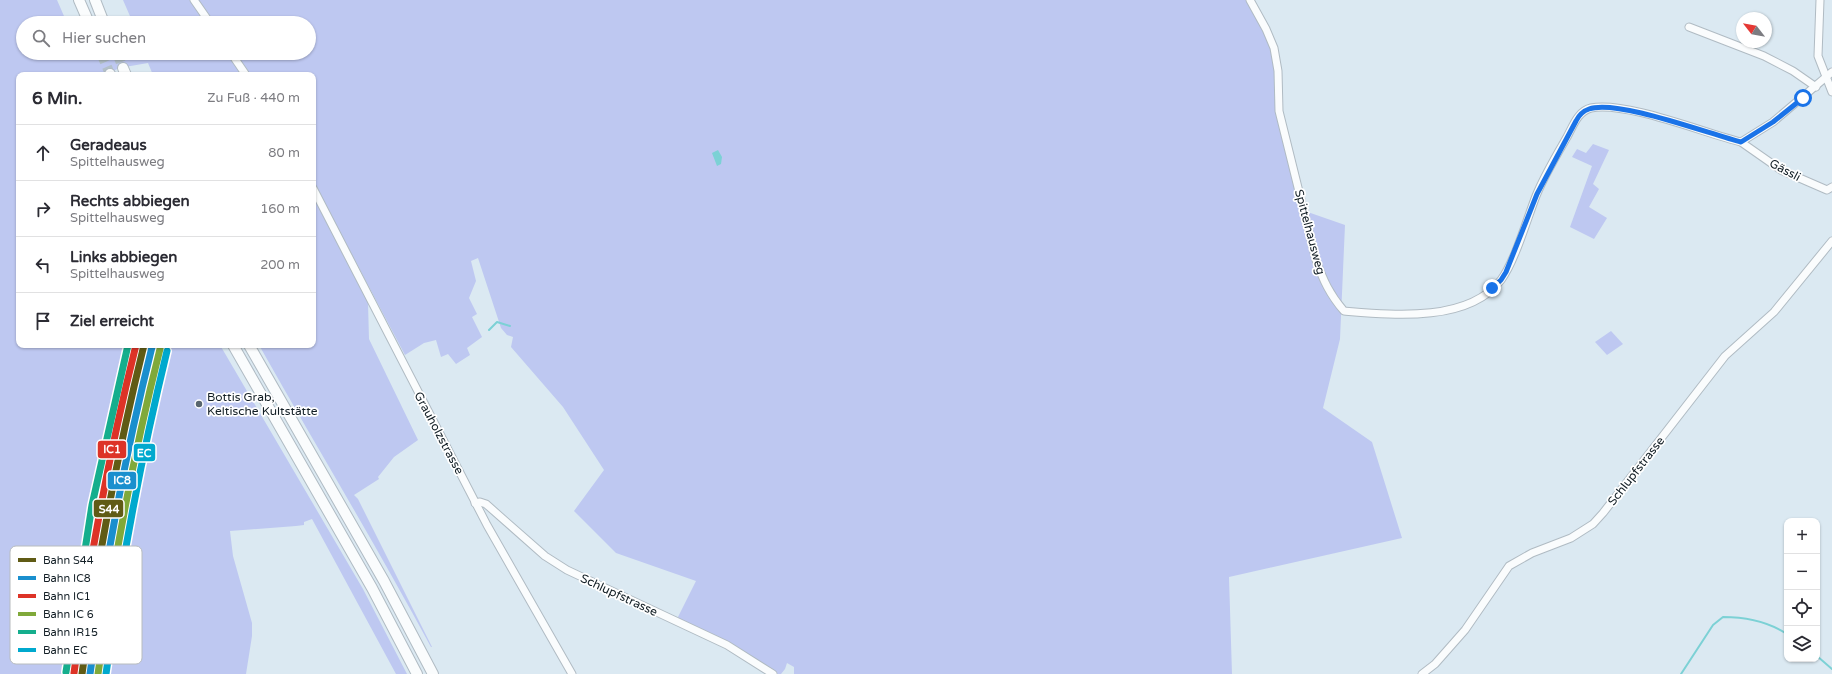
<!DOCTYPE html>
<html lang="de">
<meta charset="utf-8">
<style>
:root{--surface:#fff;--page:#f2f2f3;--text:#2b2b33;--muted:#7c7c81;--line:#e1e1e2}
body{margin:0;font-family:"Varela Round",sans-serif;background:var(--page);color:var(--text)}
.controls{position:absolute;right:12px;bottom:12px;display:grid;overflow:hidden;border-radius:8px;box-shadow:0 1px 3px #0004}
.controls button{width:36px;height:36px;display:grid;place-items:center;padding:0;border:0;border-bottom:1px solid var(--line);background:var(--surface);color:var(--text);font:20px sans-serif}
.compass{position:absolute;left:1736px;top:12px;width:36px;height:36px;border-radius:50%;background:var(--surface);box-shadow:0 1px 3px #0004;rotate:301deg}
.stop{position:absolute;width:12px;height:12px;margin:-9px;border:3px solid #1a73e8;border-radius:50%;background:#fff}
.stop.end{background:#1a73e8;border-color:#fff;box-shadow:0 1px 4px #0008}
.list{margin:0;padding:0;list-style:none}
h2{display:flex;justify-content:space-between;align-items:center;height:52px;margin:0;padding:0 16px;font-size:17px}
h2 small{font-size:13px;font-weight:400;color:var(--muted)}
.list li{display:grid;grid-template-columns:26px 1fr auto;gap:12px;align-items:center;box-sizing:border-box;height:56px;padding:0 16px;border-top:1px solid var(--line)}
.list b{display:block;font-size:15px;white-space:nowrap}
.list p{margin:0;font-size:13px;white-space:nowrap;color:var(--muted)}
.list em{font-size:13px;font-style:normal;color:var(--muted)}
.icon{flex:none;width:22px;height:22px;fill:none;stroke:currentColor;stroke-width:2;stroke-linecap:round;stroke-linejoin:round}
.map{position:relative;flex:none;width:1832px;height:674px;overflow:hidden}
.search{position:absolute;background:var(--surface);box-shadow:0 1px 3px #0004;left:16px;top:16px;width:300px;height:44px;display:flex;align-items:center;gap:10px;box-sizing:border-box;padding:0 14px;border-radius:22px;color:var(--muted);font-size:15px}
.panel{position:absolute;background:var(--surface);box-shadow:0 1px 3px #0004;left:16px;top:72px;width:300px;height:276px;border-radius:8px}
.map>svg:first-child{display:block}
.green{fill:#bec8f1}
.water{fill:#7cd1d5}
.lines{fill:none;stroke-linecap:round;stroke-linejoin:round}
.stream{stroke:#7cd1d5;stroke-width:2}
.highway-tunnel{stroke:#b3c0c9;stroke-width:10;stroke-dasharray:10 5;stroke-linecap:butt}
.minor-casing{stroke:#b0bbc3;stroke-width:9}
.highway-casing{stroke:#b0bbc3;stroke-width:12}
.minor{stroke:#fafcfd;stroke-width:7}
.highway{stroke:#fafcfd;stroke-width:10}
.rail-1-casing{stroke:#fff;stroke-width:10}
.rail-2-casing{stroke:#fff;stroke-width:10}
.rail-3-casing{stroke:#fff;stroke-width:10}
.rail-4-casing{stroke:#fff;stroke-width:10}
.rail-5-casing{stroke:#fff;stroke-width:10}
.rail-6-casing{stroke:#fff;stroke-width:10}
.rail-1{stroke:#605b15;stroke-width:7}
.rail-2{stroke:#1a8fce;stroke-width:7}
.rail-3{stroke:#dd3327;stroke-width:7}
.rail-4{stroke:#80a93a;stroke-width:7}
.rail-5{stroke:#15ae8d;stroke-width:7}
.rail-6{stroke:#00a9ce;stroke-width:7}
.route{stroke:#1a73e8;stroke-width:5}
.poi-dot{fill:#58656d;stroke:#fff;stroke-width:1.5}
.labels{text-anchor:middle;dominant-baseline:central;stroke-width:3.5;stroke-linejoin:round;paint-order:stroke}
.street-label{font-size:12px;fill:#121e25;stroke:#fff}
.poi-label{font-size:12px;fill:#121e25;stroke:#fff;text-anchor:start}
.key{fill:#fff;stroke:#b8bcbe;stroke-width:1}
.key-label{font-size:11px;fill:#121e25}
.line-badge{stroke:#fff;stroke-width:1.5}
.badge-label{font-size:11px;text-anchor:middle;font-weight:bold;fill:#fff}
</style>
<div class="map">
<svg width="1832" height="674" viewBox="0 0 1832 674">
<rect width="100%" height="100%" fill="#dbe9f2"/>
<g class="green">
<path d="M0 0H57L67 23H23V53H309V23H133L123 0H1246L1271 42 1276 66 1274 89 1276 108 1288 151 1299 209 1345 225 1340 339 1323 408 1372 442 1402 538 1229 577 1232 674H794V667L787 663 785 669 781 674H778L729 642 681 621 678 617 696 581 616 553 574 511 604 470 563 407 511 347 513 337 507 335 501 328 478 258 471 261 476 281 469 298 477 314 472 317 482 337 467 348 470 355 456 364 448 354 441 357 436 340 424 343 405 355 350 251 346 254 368 303 369 339 418 440 394 457 378 477 379 479 354 495 358 499 432 647H431C376 545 316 446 259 345H313V75H153L148 63 119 68 106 75H19V345H220L363 589 407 674H396L312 519 304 522V525L296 526 230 531 233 556 252 623V636L246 674H0Z"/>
<polygon points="1593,144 1609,150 1593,184 1599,189 1589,207 1607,218 1594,239 1570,227 1592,166 1572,157 1577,149 1586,153"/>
<polygon points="1611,331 1623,344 1607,355 1595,342"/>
</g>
<polygon class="water" points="718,150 722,157 721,164 717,166 712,153"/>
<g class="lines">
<g class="stream">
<polyline points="489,330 497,322 510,326"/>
<polyline points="1817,656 1832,669"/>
<path d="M1681 674 1713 625 1723 617C1746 617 1767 621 1787 634"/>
</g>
<g class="highway-tunnel">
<polyline points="101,53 110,74"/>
<polyline points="117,53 123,68"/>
</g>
<g class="minor-casing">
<g id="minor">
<polyline points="194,0 210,23"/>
<path d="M1250 0 1266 29 1274 48 1278 71 1279 111 1316 260C1323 280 1330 295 1344 311 1392 315 1468 323 1501 280 1515 261 1527 219 1536 196 1544 176 1556 156 1567 137 1573 126 1578 111 1591 108 1626 101 1704 133 1741 142L1773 122 1832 72"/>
<polyline points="1820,0 1818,56 1832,92"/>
<polyline points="1689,27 1764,56 1793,71 1816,87"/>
<polyline points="231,53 246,75"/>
<polyline points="1741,142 1781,170 1827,190 1832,187"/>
<polyline points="313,188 487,525 572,674"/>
<polyline points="475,503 480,502 486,504 545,556 567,570 727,645 773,674"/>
<polyline points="1422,674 1435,664 1465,630 1509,566 1532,553 1571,538 1593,524 1603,513 1725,356 1774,312 1832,241"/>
</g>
</g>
<g class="highway-casing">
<g id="highway">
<polyline points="79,0 89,23"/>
<polyline points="95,0 104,23"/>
<polyline points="123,68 126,75"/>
<polyline points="110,74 110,75"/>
<polyline points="233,345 372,588 417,674"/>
<polyline points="249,345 384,581 433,674"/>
</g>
</g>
<use href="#minor" class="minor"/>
<use href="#highway" class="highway"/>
<g class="rail-1-casing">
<path id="rail-1" d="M82 674C97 563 117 454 144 345"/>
</g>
<g class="rail-2-casing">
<path id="rail-2" d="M90 674C105 564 125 455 152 347"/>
</g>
<g class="rail-3-casing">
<path id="rail-3" d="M74 673C89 562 109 453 136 345"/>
</g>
<g class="rail-4-casing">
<path id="rail-4" d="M98 674C113 564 133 456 160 349"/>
</g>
<g class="rail-5-casing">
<polyline id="rail-5" points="66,672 92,505 128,345"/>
</g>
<g class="rail-6-casing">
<path id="rail-6" d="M106 674C121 565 141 458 167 351"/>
</g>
<use href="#rail-1" class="rail-1"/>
<use href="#rail-2" class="rail-2"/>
<use href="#rail-3" class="rail-3"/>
<use href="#rail-4" class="rail-4"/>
<use href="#rail-5" class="rail-5"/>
<use href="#rail-6" class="rail-6"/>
</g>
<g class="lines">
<path class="route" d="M1492 288 1501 280 1506 272 1537 194 1576 121C1579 115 1583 111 1589 109 1617 99 1709 134 1741 142L1773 122 1803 98"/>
</g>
<circle class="poi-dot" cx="199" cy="404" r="4"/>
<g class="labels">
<g class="street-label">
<text transform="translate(1785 170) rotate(28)">Gässli</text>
<text transform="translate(1310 232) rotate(75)">Spittelhausweg</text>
<text transform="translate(439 433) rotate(62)">Grauholzstrasse</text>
<text transform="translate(1636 471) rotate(-52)">Schlupfstrasse</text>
<text transform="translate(619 595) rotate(25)">Schlupfstrasse</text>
</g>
<g class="poi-label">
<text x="207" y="397">Bottis Grab,<tspan x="207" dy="14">Keltische Kultstätte</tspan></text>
</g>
</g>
<rect x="10" y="546" width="132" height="118" rx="6" class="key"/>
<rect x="18" y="558" width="18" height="4" fill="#605b15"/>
<rect x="18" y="576" width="18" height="4" fill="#1a8fce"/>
<rect x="18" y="594" width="18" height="4" fill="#dd3327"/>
<rect x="18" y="612" width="18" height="4" fill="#80a93a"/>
<rect x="18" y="630" width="18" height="4" fill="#15ae8d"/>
<rect x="18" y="648" width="18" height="4" fill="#00a9ce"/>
<g class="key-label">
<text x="43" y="564">Bahn S44</text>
<text x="43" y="582">Bahn IC8</text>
<text x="43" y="600">Bahn IC1</text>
<text x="43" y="618">Bahn IC 6</text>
<text x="43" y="636">Bahn IR15</text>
<text x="43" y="654">Bahn EC</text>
</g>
<g class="line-badge">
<rect x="97" y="440" width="30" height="19" rx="4" fill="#dd3327"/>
<rect x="133" y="443" width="23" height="19" rx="4" fill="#00a9ce"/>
<rect x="107" y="471" width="30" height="19" rx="4" fill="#1a8fce"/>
<rect x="93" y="499" width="31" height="19" rx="4" fill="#605b15"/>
</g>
<g class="badge-label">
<text x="112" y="453">IC1</text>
<text x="144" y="457">EC</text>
<text x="122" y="484">IC8</text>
<text x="109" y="513">S44</text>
</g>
</svg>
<div class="controls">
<button>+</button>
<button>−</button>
<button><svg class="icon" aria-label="locate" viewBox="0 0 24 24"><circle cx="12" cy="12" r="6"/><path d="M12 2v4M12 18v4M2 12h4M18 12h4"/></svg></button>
<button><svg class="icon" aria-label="layers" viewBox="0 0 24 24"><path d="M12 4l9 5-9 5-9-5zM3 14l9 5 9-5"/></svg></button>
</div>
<svg class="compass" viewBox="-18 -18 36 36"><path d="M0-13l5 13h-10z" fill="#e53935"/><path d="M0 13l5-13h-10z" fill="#7c7c81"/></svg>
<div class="stop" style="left:1803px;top:98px"></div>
<div class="stop end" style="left:1492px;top:288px"></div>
<div class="search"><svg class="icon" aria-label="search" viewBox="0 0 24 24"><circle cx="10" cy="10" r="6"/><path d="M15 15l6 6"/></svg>Hier suchen</div>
<section class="panel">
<h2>6 Min.<small>Zu Fuß · 440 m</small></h2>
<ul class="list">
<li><svg class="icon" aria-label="ahead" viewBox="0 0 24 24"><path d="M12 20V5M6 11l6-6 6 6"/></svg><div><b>Geradeaus</b><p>Spittelhausweg</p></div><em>80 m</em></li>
<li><svg class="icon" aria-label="right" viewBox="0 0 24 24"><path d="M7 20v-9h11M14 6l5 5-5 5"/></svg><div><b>Rechts abbiegen</b><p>Spittelhausweg</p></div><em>160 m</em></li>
<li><svg class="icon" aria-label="left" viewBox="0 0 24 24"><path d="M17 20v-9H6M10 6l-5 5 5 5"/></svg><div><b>Links abbiegen</b><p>Spittelhausweg</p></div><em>200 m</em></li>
<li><svg class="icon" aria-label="arrive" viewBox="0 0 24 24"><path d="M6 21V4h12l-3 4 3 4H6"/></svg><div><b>Ziel erreicht</b></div></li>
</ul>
</section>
</div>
